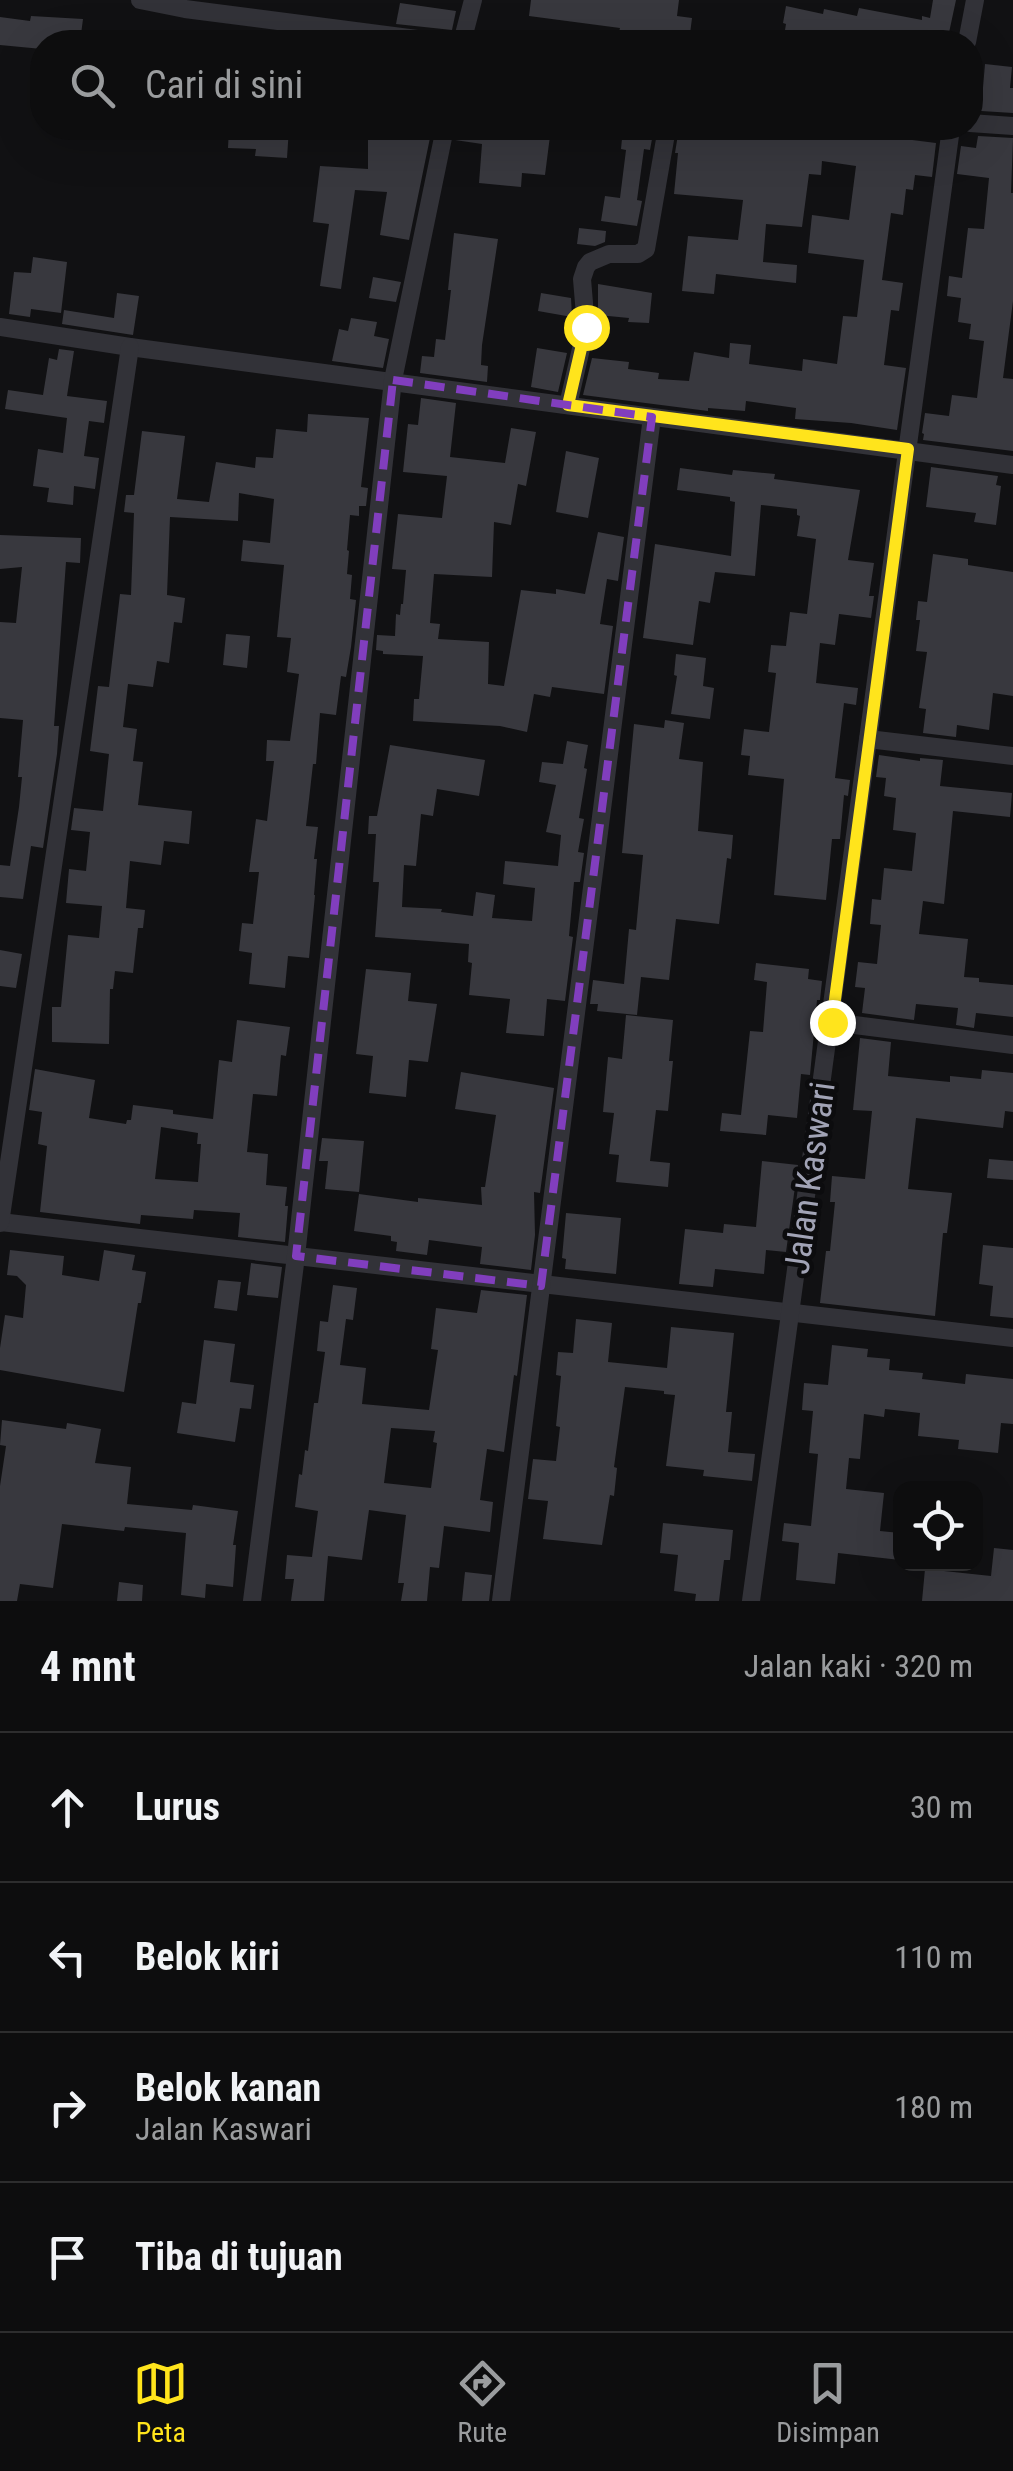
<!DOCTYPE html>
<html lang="id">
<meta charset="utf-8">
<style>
:root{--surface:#0d0d0e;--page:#161617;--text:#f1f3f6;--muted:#9a9c9e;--line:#2d2d2e;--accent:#ffe41c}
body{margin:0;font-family:"Roboto Condensed",sans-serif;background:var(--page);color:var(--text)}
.controls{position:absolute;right:30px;bottom:30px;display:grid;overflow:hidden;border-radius:20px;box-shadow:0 10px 40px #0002}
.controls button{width:90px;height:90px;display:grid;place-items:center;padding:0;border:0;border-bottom:2px solid var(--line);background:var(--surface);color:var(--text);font:50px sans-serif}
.stop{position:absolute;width:30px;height:30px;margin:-22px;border:8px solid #ffe41c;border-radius:50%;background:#fff}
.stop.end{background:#ffe41c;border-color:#fff;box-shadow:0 2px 10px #0008}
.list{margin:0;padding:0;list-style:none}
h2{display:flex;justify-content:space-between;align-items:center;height:130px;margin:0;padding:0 40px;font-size:42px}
h2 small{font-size:32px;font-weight:400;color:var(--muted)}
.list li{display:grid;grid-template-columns:65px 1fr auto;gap:30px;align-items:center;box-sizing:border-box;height:150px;padding:0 40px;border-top:2px solid var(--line)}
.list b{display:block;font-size:38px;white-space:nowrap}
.list p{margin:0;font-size:32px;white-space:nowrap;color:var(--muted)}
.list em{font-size:32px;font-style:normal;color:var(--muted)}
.icon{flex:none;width:55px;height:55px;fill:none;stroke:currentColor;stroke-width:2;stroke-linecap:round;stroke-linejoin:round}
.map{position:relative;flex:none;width:1013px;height:1601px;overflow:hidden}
.search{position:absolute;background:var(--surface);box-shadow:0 10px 40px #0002;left:30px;right:30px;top:30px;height:110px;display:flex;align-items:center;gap:25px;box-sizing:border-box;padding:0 35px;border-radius:40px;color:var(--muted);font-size:38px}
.sheet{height:730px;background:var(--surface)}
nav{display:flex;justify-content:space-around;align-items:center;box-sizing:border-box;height:140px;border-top:2px solid var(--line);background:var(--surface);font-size:28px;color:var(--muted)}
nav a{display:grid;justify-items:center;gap:5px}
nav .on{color:var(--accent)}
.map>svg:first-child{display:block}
.building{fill:#38383e;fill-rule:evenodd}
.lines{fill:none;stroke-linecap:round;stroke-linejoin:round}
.street{stroke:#323238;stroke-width:18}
.route{stroke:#ffe41c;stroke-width:12}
.marked{fill:none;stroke:#813ebe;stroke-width:8;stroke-dasharray:20 12;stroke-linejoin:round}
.labels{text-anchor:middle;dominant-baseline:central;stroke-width:9;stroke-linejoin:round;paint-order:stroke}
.street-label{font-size:35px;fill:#a1a3b5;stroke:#0c0c0e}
</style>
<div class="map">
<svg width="1013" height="1601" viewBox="0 0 1013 1601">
<rect width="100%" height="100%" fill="#111113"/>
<g class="building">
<polygon points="531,0 679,0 677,16 692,18 689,42 619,32 620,28 529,16"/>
<polygon points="933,0 956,0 947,42 930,42 879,35 878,42 841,42 805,35 803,42 783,42 786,24 783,23 786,6 823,14 824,9 857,16 859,8 922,20 922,16 930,18"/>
<polygon points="400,3 456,11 452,30 396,24"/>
<polygon points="31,16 83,19 80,42 42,42 42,49 0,45 0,17 30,21"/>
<polygon points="985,64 1012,67 1010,88 1013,88 1013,113 981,111"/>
<polygon points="229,128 289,128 287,158 255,156 256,149 228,148"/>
<polygon points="368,128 432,128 409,240 380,235 387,192 355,190 341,289 320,286 329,224 313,222 320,166 368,169"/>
<polygon points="457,128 551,128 545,175 522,173 521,187 479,183 482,144 455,140"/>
<polygon points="623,128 654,128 650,150 644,149 637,200 642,201 637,226 601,221 605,196 620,198 626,150 621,149"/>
<polygon points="679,128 858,128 857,133 936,143 932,177 915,175 913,190 906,189 903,215 891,213 882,280 903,283 899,311 891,310 884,365 906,368 897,430 851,423 795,419 796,408 746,401 745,411 708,408 708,411 583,395 592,358 629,362 628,369 659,373 658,379 689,381 694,352 729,358 730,343 751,345 749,364 802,371 803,359 837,364 843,316 857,317 864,260 808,253 812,215 849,220 856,166 822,161 821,175 809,174 802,227 766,224 763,262 797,265 796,283 716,274 714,294 682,291 688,236 738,240 743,200 674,194 678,153 675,153"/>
<polygon points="978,136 1013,138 1011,193 1013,193 1013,301 1003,378 1013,379 1013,451 923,440 924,434 922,433 925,413 949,416 952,395 977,398 984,341 969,339 971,324 958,322 961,298 947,296 949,276 962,278 968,228 984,229 989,178 957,174 961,146 976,148"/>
<polygon points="579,228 606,231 605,242 595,246 577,244"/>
<polygon points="454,233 498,239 482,345 481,365 488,366 487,382 420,373 422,356 434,357 436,339 445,340 451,290 448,290"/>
<polygon points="33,257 67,262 61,313 31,309 30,317 9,314 14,272 31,273"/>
<polygon points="373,277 401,282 396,302 369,298"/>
<polygon points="598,284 652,293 649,323 628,322 629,318 598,315"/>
<polygon points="117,293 139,296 133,335 62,324 64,310 114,318"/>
<polygon points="541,293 571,298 572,317 538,311"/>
<polygon points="351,318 377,322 374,336 389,339 383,368 332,361 339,329 348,331"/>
<polygon points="537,348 567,353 558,392 531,387"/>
<polygon points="59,349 74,351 67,396 107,401 104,423 89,421 84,456 99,458 95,489 74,486 73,505 47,502 49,488 33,486 38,449 63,453 67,418 5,409 8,390 43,395 49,358 57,360"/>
<polygon points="421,398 456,403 450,457 505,463 511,428 536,432 526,486 518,484 511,525 494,522 492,577 434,574 430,623 440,624 438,639 489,642 488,684 504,686 521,590 556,594 556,589 585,594 598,532 624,537 618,581 607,579 600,624 613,626 604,694 552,687 550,697 534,694 527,732 500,726 413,721 414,699 419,699 423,656 383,654 383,651 376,650 377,635 395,636 396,614 400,615 401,604 403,604 406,570 392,569 398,514 442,518 447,476 403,472 408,424 418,425"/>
<polygon points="308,414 369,418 361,487 368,488 366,506 359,506 359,516 350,515 347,550 349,551 347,574 352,575 350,599 356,600 351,647 346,677 341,676 336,715 320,713 316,764 313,764 306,826 318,827 314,859 317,859 314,895 315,895 309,958 288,956 285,988 249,984 252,953 239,951 242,923 253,924 259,872 249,872 256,819 267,821 274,761 266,761 267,740 290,741 299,674 287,672 291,638 277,637 284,565 241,561 243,540 270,543 274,499 239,493 238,521 170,517 167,595 185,598 182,623 174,622 169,663 157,661 153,687 128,684 123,727 137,729 133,761 143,762 138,805 192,811 189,844 164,841 161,865 130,861 126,908 145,910 143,928 138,928 133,973 115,971 113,989 110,989 109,1044 52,1042 52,1007 61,1007 68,935 99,938 102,906 66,903 69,869 86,871 90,832 71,830 74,808 103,811 109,754 90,751 98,686 109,687 120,594 131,595 134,513 124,512 126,495 134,495 142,431 185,436 177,499 209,502 216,462 255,468 256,457 273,458 276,429 307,432"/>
<polygon points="566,451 599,458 588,518 556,512"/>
<polygon points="931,467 998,476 996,485 1001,486 996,525 974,522 976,513 926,507"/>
<polygon points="680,468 732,475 733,470 775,474 774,479 860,490 848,560 874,563 869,596 874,596 871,618 839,614 835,645 820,643 816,683 858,688 856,705 844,703 835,778 850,780 848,796 844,795 840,839 832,839 826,900 774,895 784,779 748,775 750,756 741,755 744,729 769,732 776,673 768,672 771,645 786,646 790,612 807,614 816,539 797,536 800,516 797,515 797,509 761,505 755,576 715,572 710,603 699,601 693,645 643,638 655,544 731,556 735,502 730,501 730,497 677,490"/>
<polygon points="0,535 81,538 80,563 66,562 54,726 59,726 57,754 43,848 31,846 23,899 0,897 0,865 10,866 19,807 22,777 18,777 23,720 0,718 0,622 16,623 22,567 0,569"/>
<polygon points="933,554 968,559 968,565 1013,572 1013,696 993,693 989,730 957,725 956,737 923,733 926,709 919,708 927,652 916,651 920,620 916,620 918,601 927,602"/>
<polygon points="226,634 250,636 247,668 223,665"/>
<polygon points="676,654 706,658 703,686 714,688 710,719 671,714 677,676 674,675"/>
<polygon points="665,720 684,723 679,759 703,762 698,831 733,835 731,859 727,858 719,924 676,919 669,980 641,977 637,1015 597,1011 598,1004 590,1004 593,980 624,984 629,929 636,930 643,855 622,853 634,724 664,728"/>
<polygon points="567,741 588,745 584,768 587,769 579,818 584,819 578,852 584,853 580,882 574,882 569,936 573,937 565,1001 547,999 544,1036 506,1033 510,999 469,995 472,963 468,962 469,944 375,937 379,882 373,882 376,834 368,834 369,816 377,816 390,745 485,760 479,796 437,789 433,816 421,814 416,866 404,865 402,907 442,909 441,912 473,916 476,892 495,895 492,918 532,921 535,888 503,884 505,861 558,866 561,835 546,832 556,785 539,782 542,762 563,764"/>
<polygon points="879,755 920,761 920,758 943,760 940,786 1012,793 1010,817 953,811 944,904 923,901 919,934 968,939 964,977 979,978 979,982 1013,985 1013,1017 976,1013 974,1028 956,1025 958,1008 916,1004 914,1020 862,1013 865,988 855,987 858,962 877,964 881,925 870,924 872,899 881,900 884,868 912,871 916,833 893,830 896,798 884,796 886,778 876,777"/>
<polygon points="0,950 22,954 16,988 0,986"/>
<polygon points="756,963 809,969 808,979 822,981 820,1000 817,1000 810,1075 801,1074 797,1118 768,1115 766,1135 720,1131 722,1113 741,1115 750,1031 763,1032 767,982 754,980"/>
<polygon points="366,969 411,973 408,1001 437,1004 428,1062 409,1060 406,1097 369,1093 373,1056 356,1054"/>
<polygon points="626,1015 673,1020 669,1061 673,1061 668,1111 656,1110 650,1161 670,1163 668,1187 616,1182 619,1155 609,1154 614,1113 603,1112 608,1057 622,1059"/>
<path d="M237 1020 290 1027 286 1056 281 1055 277 1096 253 1094 247 1152 268 1154 266 1185 287 1187 285 1206H288L285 1242 238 1237 240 1213 194 1210 193 1219 141 1215 140 1224 40 1212 47 1146 38 1144 42 1112 29 1110 35 1069 95 1080 89 1118 126 1124 127 1120H131L133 1105 173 1110V1114L213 1119 219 1060 232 1062ZM161 1127 198 1133 197 1144H201L198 1182 155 1179Z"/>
<polygon points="860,1038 891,1042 888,1076 950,1082 950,1076 981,1079 982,1070 1013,1073 1013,1112 1005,1111 1003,1128 916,1118 908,1189 952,1193 947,1233 943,1233 935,1316 820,1303 826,1251 830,1251 835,1202 830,1202 832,1176 865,1179 872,1111 853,1110"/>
<polygon points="461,1072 554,1088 540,1193 534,1192 535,1235 531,1270 480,1264 482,1247 429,1240 427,1255 396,1251 397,1242 391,1241 391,1236 354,1231 359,1194 418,1202 418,1198 482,1205 481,1187 485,1187 496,1115 455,1109"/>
<polygon points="322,1138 364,1141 359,1192 325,1189 328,1161 319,1161"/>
<polygon points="989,1159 1013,1161 1013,1180 987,1178"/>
<polygon points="762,1161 798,1165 786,1252 766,1250 764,1274 715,1269 713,1287 679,1284 685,1229 723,1233 724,1224 756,1227"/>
<polygon points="566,1213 621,1218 616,1274 565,1269 566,1259 562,1258"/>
<polygon points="983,1245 1013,1248 1013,1318 990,1316 993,1286 979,1284"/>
<polygon points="10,1250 64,1256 62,1275 99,1281 104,1250 135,1255 132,1270 146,1272 141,1303 138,1303 124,1392 0,1370 0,1348 5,1315 23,1318 26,1285 17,1276 7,1275"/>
<polygon points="251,1263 282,1267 278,1298 247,1295"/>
<polygon points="218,1280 241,1282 237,1311 214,1308"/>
<path d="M333 1285 357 1288 353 1320 346 1319 340 1365 366 1368 362 1404 429 1410 438 1350 431 1349 436 1308 477 1313 481 1290 527 1295 517 1376 514 1375 504 1452 487 1449 480 1500 493 1502 490 1532 444 1526 439 1568 430 1567 427 1601H401L404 1583H398L406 1515 369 1510 362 1560 328 1556 324 1601H291L294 1579H285L287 1555 312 1557 318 1511 295 1507 299 1474 302 1475 305 1450 308 1451 314 1403H318L325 1352 317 1351 320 1321 328 1322ZM391 1428 435 1431 433 1442 437 1443 431 1488 384 1483Z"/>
<polygon points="576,1319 612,1323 608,1362 667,1368 671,1327 734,1333 726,1412 732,1412 728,1452 755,1454 752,1481 703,1476 704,1470 666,1466 675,1395 664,1394 664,1391 625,1387 614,1467 617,1468 614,1496 610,1495 602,1545 543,1539 548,1501 528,1499 533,1459 556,1461 560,1427 556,1426 561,1376 556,1375 558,1352 573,1353"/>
<polygon points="204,1340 235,1344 230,1382 254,1385 251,1409 240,1408 235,1442 177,1433 182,1402 196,1404"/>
<polygon points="832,1345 868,1349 867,1357 890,1359 889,1370 923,1373 922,1379 965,1384 966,1374 1013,1379 1013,1424 1001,1423 998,1453 958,1449 959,1440 918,1436 920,1413 885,1409 884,1417 864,1414 860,1459 849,1458 846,1489 884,1493 880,1531 900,1533 900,1560 838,1553 835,1584 796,1580 799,1543 782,1541 784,1523 811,1526 818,1454 809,1453 813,1411 802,1410 804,1383 828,1385"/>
<polygon points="2,1420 66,1429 67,1423 101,1429 95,1463 131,1467 127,1504 192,1510 193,1505 238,1511 233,1545 236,1545 233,1587 206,1584 205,1598 181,1595 186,1533 125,1527 124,1531 62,1524 53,1588 20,1584 17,1601 0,1601 0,1486 6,1446 0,1445"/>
<polygon points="663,1523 733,1530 730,1560 724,1560 719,1601 695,1601 696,1594 674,1591 678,1555 660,1553"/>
<polygon points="994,1548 1013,1550 1013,1601 922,1601 925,1569 991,1576"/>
<polygon points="465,1572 492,1575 489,1601 462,1601"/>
<polygon points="119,1582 143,1585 142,1601 117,1601"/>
</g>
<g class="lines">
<g class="street">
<polyline points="140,0 185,9 440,42"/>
<polyline points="462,42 473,0"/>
<polyline points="967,42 975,0"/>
<polyline points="970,123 1013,126"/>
<polyline points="0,327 130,347 1013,465"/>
<polyline points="568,405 586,327 582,279 586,267 590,262 609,254 638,254 646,249 667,128"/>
<polyline points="868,739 1013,756"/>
<polyline points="831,1022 1013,1045"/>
<polyline points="0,1222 1013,1338"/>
<polyline points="0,1223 130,347"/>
<polyline points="252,1601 296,1256 393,380 445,128"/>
<polyline points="501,1601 652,417"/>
<polyline points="751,1601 951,128"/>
</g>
</g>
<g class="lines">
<polyline class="route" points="586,327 568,405 908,449 832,1022"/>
</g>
<path class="marked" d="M393 380 652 417 541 1286 296 1256Z"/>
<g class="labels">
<g class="street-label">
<text transform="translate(810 1178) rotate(-82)">Jalan Kaswari</text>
</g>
</g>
</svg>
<div class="controls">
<button><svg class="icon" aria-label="locate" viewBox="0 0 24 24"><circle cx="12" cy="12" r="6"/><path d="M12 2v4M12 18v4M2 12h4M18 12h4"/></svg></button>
</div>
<div class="stop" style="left:586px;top:327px"></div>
<div class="stop end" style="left:832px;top:1022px"></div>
<div class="search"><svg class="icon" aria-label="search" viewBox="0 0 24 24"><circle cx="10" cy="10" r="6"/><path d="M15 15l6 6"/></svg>Cari di sini</div>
</div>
<section class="sheet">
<h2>4 mnt<small>Jalan kaki · 320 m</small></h2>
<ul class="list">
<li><svg class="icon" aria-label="ahead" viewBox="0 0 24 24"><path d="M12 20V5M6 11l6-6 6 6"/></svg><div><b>Lurus</b></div><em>30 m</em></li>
<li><svg class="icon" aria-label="left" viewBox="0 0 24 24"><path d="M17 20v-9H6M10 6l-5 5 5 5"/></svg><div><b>Belok kiri</b></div><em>110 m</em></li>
<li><svg class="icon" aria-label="right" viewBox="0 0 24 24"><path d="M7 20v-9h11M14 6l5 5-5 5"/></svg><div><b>Belok kanan</b><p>Jalan Kaswari</p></div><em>180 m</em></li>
<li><svg class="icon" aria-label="arrive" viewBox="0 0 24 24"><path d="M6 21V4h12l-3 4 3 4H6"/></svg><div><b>Tiba di tujuan</b></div></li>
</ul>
</section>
<nav>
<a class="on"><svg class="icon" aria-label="map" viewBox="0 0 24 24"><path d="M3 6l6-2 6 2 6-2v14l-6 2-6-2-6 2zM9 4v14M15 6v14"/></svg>Peta</a>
<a><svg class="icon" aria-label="directions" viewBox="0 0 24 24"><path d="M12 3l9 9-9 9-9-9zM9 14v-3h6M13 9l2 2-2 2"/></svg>Rute</a>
<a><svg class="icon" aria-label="saved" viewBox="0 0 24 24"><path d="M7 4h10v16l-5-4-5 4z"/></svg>Disimpan</a>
</nav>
